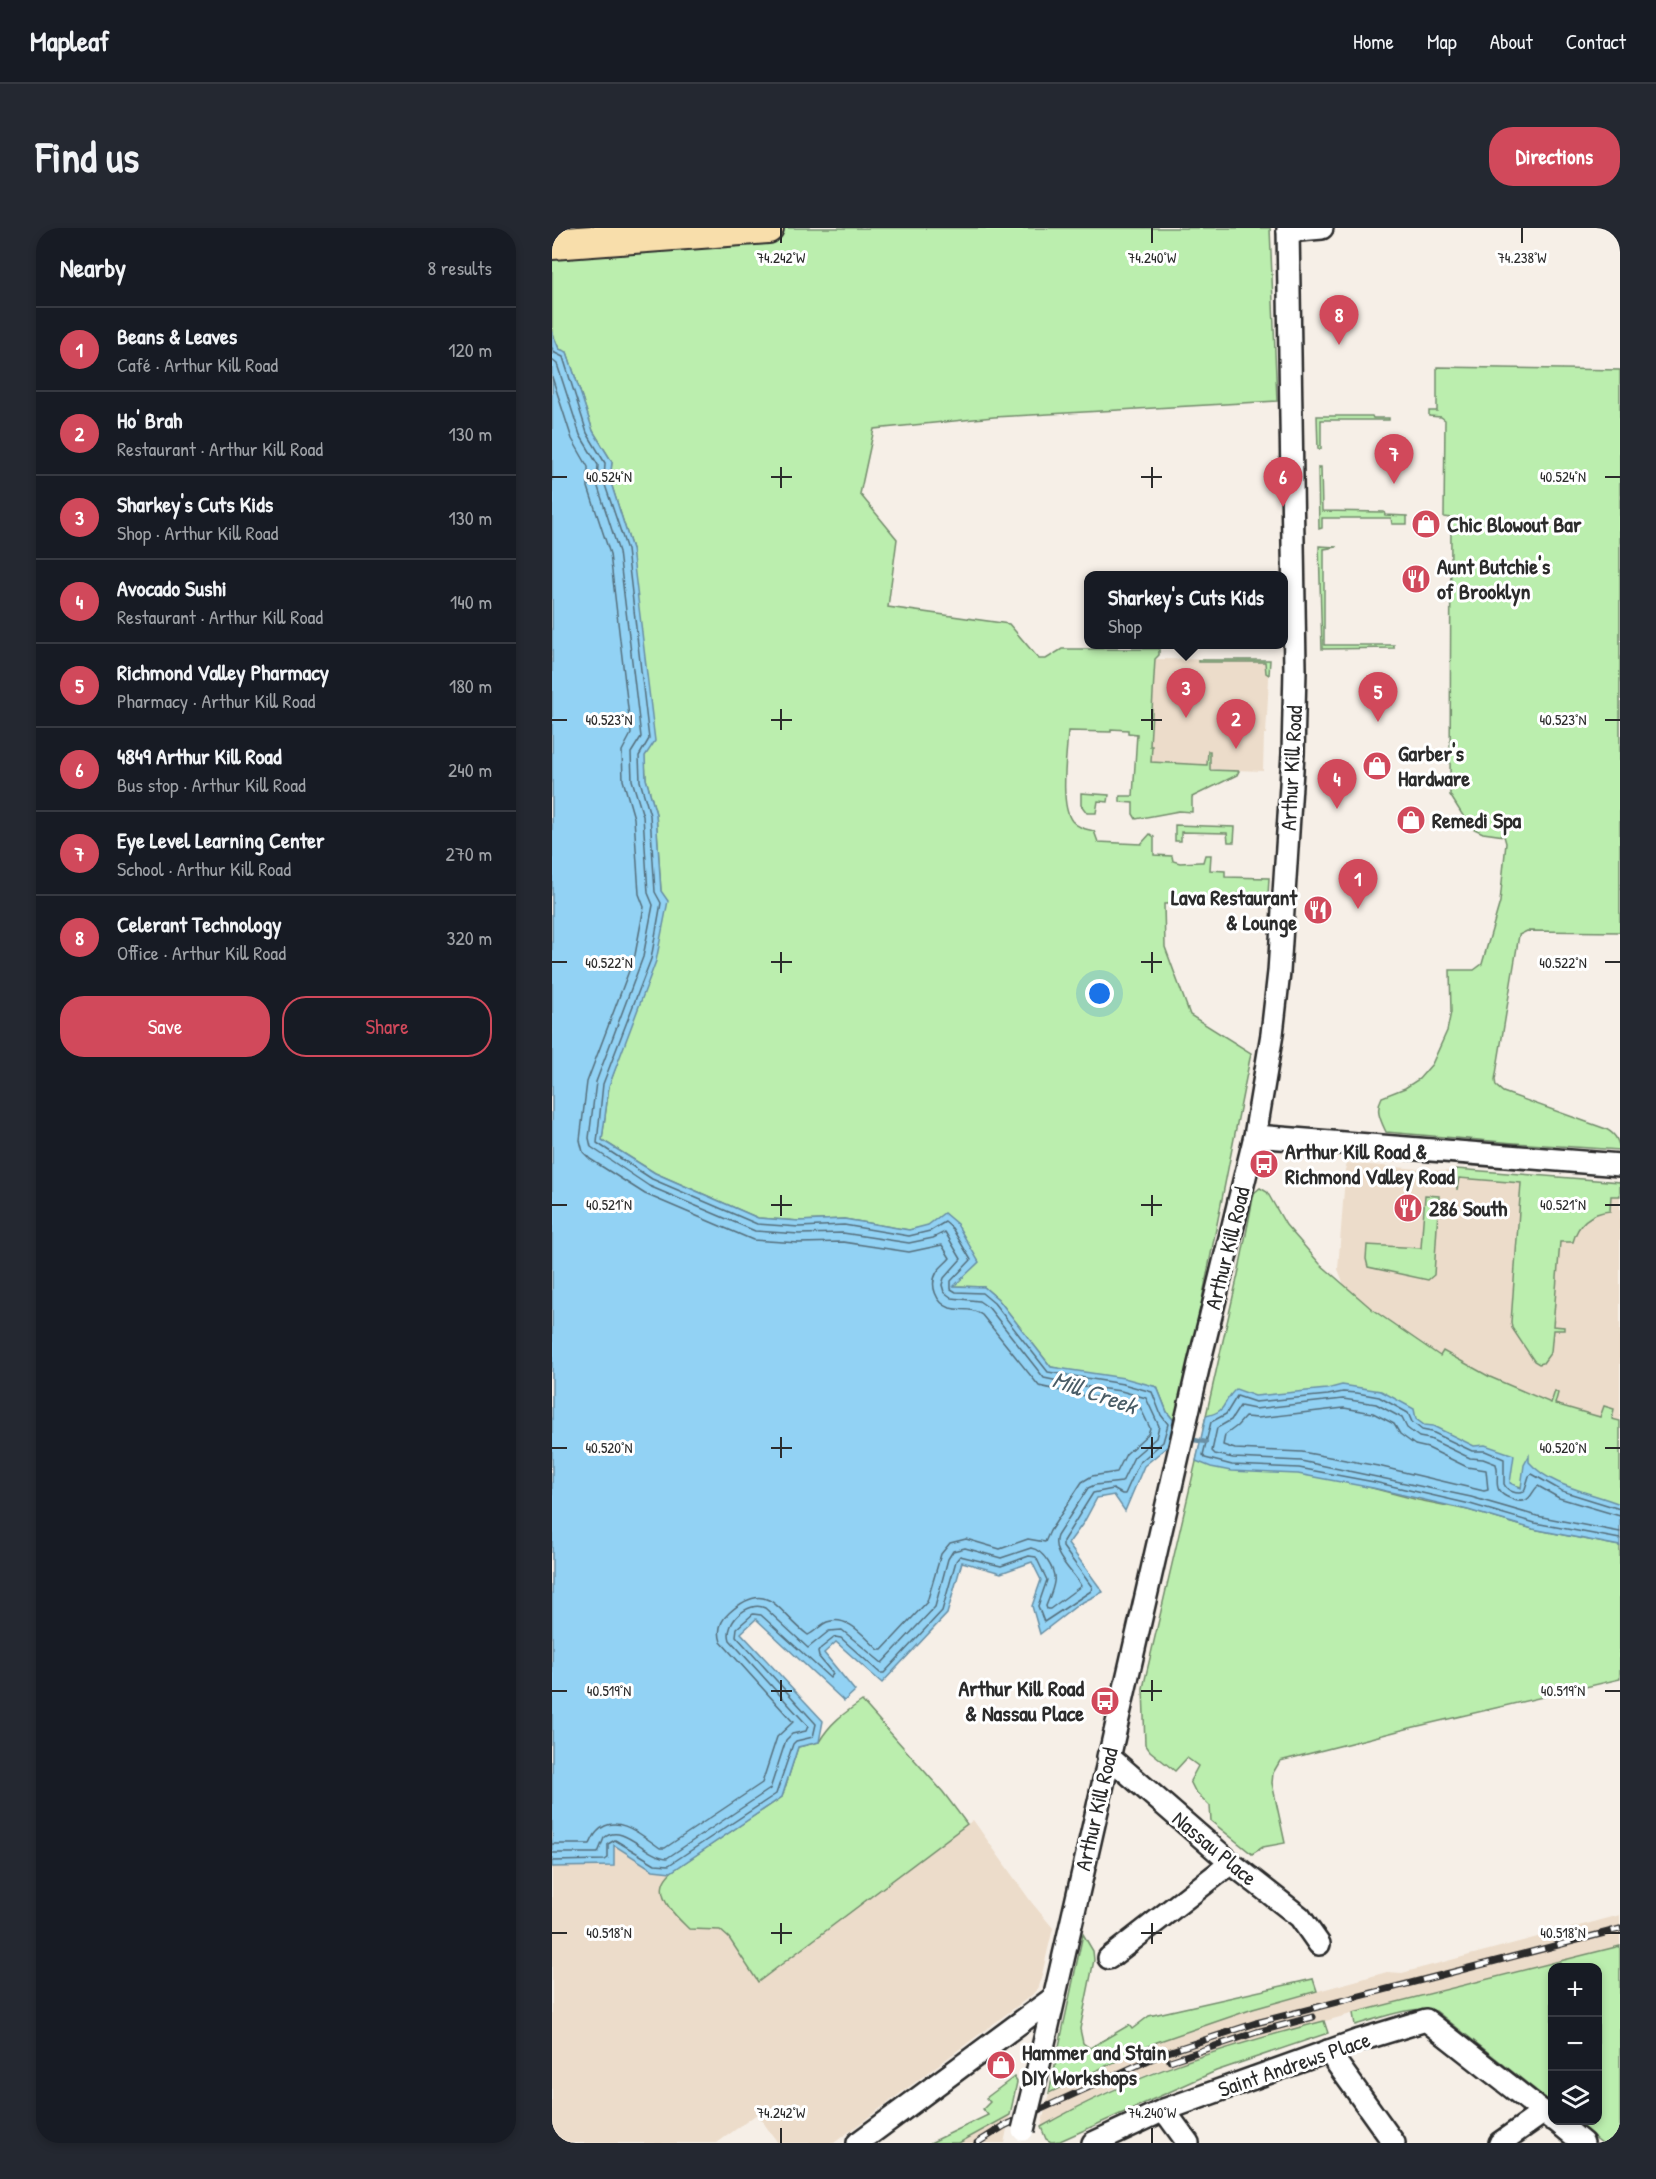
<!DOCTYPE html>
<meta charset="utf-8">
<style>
:root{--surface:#171b24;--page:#242831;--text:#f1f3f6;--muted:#9ea1a6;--line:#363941;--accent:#d1495b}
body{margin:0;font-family:"Patrick Hand",sans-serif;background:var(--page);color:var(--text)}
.controls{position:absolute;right:18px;bottom:18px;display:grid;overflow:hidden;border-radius:12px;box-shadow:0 3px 9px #0003}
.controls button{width:54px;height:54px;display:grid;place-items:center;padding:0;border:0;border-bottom:2px solid var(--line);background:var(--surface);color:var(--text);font:30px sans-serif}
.you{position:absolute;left:548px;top:766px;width:21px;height:21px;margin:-15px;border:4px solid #fff;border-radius:50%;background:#1a73e8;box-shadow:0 0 0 9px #1a73e833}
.badge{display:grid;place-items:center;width:39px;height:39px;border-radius:50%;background:var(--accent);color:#fff;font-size:20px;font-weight:700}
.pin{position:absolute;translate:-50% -50px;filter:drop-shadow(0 2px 3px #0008)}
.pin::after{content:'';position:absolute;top:32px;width:21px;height:18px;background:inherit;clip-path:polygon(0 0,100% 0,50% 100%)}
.popup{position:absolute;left:532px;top:343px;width:204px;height:78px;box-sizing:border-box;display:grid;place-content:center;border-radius:12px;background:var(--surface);filter:drop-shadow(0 2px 4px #0005);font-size:20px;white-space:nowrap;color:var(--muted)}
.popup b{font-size:22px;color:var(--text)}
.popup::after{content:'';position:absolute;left:50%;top:100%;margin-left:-12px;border:12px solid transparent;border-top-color:var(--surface)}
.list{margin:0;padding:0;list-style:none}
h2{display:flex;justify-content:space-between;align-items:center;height:78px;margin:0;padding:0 24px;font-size:26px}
h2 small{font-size:20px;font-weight:400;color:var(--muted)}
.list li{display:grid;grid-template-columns:39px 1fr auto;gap:18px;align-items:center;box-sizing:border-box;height:84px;padding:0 24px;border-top:2px solid var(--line)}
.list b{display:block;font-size:22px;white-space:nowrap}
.list p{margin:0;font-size:20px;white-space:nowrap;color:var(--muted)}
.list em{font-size:20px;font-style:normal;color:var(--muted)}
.actions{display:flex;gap:12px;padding:18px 24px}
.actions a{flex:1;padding:14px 0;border:2px solid var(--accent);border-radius:24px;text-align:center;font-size:21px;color:var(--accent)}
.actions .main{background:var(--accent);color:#fff}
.icon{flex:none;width:33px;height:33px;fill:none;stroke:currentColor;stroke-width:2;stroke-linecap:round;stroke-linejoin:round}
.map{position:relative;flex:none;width:1068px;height:1915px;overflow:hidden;border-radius:24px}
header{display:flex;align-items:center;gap:36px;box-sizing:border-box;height:84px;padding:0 30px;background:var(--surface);border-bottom:2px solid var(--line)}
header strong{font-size:28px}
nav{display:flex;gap:33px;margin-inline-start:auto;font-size:21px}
.intro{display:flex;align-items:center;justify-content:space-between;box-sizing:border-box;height:144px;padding:0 36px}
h1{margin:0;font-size:42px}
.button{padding:15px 27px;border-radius:24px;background:var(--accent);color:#fff;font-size:21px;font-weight:700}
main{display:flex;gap:36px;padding:0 36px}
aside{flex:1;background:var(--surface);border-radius:24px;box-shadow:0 3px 9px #0003}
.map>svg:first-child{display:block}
.built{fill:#ecdcca}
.green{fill:#bbeeae;stroke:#738c6c;stroke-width:1.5}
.water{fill:#92d2f4;stroke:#698fa4;stroke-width:1.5}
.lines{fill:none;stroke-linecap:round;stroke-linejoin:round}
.shore{stroke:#546e7b;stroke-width:1.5}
.stream{stroke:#698fa4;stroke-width:4.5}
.minor-casing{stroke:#2b2b2b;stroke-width:26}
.highway-casing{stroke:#2b2b2b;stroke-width:34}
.minor{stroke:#fff;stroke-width:21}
.highway{stroke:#f8deab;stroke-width:30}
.rail-casing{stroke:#2b2b2b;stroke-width:7}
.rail{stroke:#fff;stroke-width:4.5;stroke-dasharray:14;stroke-linecap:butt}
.minor-bridge-casing{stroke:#2b2b2b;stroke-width:26;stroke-linecap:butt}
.minor-bridge{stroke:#fff;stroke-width:21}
.ticks{fill:none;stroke:#2b2b2b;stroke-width:2}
.labels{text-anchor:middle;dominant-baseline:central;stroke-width:6;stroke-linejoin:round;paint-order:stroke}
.poi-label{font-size:22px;font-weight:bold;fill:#2b2b2b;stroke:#fff;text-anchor:start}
.street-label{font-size:22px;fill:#2b2b2b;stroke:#fff}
.water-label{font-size:24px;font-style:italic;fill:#4a5d67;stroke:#fff}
.ticks-label{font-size:15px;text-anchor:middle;fill:#2b2b2b;stroke:#fff;stroke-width:6;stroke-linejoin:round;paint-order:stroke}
</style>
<header>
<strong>Mapleaf</strong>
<nav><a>Home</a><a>Map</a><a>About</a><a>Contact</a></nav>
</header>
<div class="intro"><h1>Find us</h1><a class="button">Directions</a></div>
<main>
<aside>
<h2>Nearby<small>8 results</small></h2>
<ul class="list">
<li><span class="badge">1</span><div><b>Beans &amp; Leaves</b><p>Café · Arthur Kill Road</p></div><em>120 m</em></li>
<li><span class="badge">2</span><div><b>Ho' Brah</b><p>Restaurant · Arthur Kill Road</p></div><em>130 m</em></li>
<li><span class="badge">3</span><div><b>Sharkey's Cuts Kids</b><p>Shop · Arthur Kill Road</p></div><em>130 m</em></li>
<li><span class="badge">4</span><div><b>Avocado Sushi</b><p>Restaurant · Arthur Kill Road</p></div><em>140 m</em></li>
<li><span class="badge">5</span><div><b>Richmond Valley Pharmacy</b><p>Pharmacy · Arthur Kill Road</p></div><em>180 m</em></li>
<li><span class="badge">6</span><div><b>4849 Arthur Kill Road</b><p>Bus stop · Arthur Kill Road</p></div><em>240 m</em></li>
<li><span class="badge">7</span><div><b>Eye Level Learning Center</b><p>School · Arthur Kill Road</p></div><em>270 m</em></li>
<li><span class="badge">8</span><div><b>Celerant Technology</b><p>Office · Arthur Kill Road</p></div><em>320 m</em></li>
</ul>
<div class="actions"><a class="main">Save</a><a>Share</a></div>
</aside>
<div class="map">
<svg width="1068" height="1915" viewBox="0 0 1068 1915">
<rect width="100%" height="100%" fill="#f6efe7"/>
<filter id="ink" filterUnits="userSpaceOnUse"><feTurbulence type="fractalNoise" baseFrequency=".0167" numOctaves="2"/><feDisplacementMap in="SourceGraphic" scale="12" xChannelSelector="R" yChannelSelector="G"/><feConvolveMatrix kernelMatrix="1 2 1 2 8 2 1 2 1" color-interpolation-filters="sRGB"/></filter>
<g filter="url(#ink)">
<g class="built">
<polygon points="603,431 718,432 714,506 712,506 711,543 597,539"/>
<polygon points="794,935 904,944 904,941 1068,954 1068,1197 988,1178 889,1128 821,1082 792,1057 786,1041"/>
<polygon points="421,1592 480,1675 501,1700 487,1759 480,1767 282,1915 226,1915 205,1886 165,1915 0,1915 0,1639 61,1638 62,1617 101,1642 119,1644 111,1656 151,1702 168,1702 177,1710 206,1754"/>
<polygon points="1068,1687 1068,1718 817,1781 672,1821 604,1843 558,1862 489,1899 497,1865 605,1814 701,1781 770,1762 835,1744 850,1745"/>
<polygon points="458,1887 452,1915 407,1915 427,1904"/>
</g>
<g class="green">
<path d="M51 0H718L725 173 442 189 322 201 308 266 345 311 336 379 457 396 487 431H494L510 421H607V427L603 431 598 518H600L599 534 655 537 656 523H658V542L687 543 685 547 640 569V584L627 583 584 591 581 586V575L568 574V568H581L585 506 576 505V502L559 501V504L516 503C515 524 507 577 520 593 526 600 534 601 542 603L546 614 589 616 598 606 602 609V627L620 628 621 633 628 635 648 634H651L653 627H659L658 642 673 643V649L717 650 716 668 691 665 649 675 612 676 613 719 638 787 699 825 632 1162 623 1194 615 1184 605 1159 499 1139 446 1071 432 1059 402 1058 376 998 357 1002 292 991 247 993 206 990 103 945 50 912 57 858 77 801 115 673 109 664 104 586 94 551 80 321 58 252 60 234 41 203 15 124 7 121 0 104V4Z"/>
<path d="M885 139 1068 142V704L975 703 967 707 943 852 944 858 951 864 1054 901C1063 906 1066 911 1068 922L962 915 834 904C828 891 823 882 830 869L853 860 867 851 880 836 895 803 899 784 898 742H922L930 736 948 674 954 615 952 608 931 605 918 599 898 567 899 290 892 289 893 192 889 189 877 188V183H885Z"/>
<polygon points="765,188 820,188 821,190 837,190 837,192 769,192 769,221 766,221"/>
<polygon points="766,239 769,239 770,283 832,284 833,287 855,288 855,296 840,296 839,290 770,290 770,300 767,301"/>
<polygon points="767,318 785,319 772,321 772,417 842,417 842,420 770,421"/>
<polygon points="646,432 718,432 717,447 714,445 713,434 646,434"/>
<polygon points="529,565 557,567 556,574 546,573 544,585 535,585 529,577"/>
<polygon points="623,597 683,599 682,614 676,614 675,605 629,604 629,613 623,613"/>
<path d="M904 941 1068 954V968H1059L1058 983C1038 985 1026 995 1021 1014H1008L1001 1098 1012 1099V1102H1001L999 1124 991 1135 987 1136 982 1133 960 1100 959 1094 969 955 907 950 905 962Z"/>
<polygon points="708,960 715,964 734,997 768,1036 821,1082 888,1128 891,1123 938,1149 999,1175 1003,1163 1006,1165 1003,1176 1048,1189 1052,1178 1062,1181 1060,1191 1068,1193 1068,1286 962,1257 651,1201 687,1042 702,965"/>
<polygon points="873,967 887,968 887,975 898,978 898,983 886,983 882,1047 876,1052 816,1039 814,1031 815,1017 869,1020"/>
<polygon points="646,1225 732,1237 866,1272 916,1282 981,1301 1068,1318 1068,1451 858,1500 728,1533 721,1545 720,1555 733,1615 711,1619 700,1626 659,1593 658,1578 643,1563 638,1553 646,1538 635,1530 623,1543 598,1523 593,1516 591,1460"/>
<path d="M310 1473 391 1564 415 1596 206 1754 177 1710 168 1702 137 1701C127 1691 106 1673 111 1656 112 1652 116 1647 119 1644L230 1569 246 1519 267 1514C278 1495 292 1485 310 1473Z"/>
<polygon points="531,1706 541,1723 542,1732 528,1801 531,1815 538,1820 577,1797 580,1801 597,1788 761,1751 765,1763 701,1781 605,1814 497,1865"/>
<path d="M1068 1718V1915H1050L1022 1893 1046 1892V1740H1000V1875L884 1783C862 1776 825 1791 803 1797L801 1785Z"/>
<path d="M772 1793 776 1805 664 1843 508 1913 499 1914 494 1911 489 1899C581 1846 671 1819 772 1793Z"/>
<polygon points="462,1849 465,1854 458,1887 407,1915 378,1915 436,1887 431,1881 438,1874 434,1870"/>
</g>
<g class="water">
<polygon points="0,104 7,121 15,124 41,203 60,234 58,252 80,321 103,513 93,528 94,551 104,586 109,663 116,673 104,733 57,858 50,912 103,945 206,990 247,993 292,991 357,1002 376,997 392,985 405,996 427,1034 402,1058 432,1059 446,1071 499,1139 572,1150 605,1159 615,1184 623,1194 616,1218 592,1238 573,1283 562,1267 545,1270 532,1294 516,1316 551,1364 527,1376 488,1406 480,1378 489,1352 480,1334 449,1345 410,1334 395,1386 330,1455 284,1414 272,1425 303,1463 292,1473 204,1391 189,1405 271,1493 267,1514 246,1519 230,1569 119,1644 101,1642 62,1617 62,1638 0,1639"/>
<path d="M790 1157 829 1163 862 1181 864 1191 872 1197 881 1198 922 1218 933 1217 962 1227 958 1255 969 1260 972 1237 977 1228V1234C999 1259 1038 1264 1068 1276V1318L981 1301 916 1282 821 1260 746 1246 679 1243 659 1239 644 1233 654 1188C677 1183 669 1174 684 1161L703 1168 775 1161Z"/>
</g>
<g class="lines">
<g class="shore">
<polyline points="0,120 3,125 11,129 35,205 53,235 52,254 75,322 97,511 87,528 88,553 98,587 103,664 109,675 99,731 51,856 45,915 100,951 205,996 247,999 292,997 357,1008 378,1003 393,994 400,1000 419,1032 399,1053 399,1061 404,1064 430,1065 442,1075 496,1144 571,1156 600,1164 609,1187 616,1196 611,1214 587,1235 573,1266 570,1266 561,1261 541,1265 511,1313 511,1319 540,1359 539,1363 492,1394 486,1378 495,1352 484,1329 477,1328 449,1338 408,1328 404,1333 390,1383 332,1445 328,1445 289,1410 283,1409 269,1420 266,1424 267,1429 281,1446 278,1450 209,1387 201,1386 185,1400 184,1408 264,1496 261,1509 244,1513 241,1516 224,1566 117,1637 103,1636 63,1612 56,1616 56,1630 53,1632 0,1633"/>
<path d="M0 132 5 136 28 207 46 237 45 256 67 324 89 509 79 525 80 552 91 588 96 665 101 677 91 729 44 854 37 910 39 919 97 958 203 1003 247 1006 291 1005 357 1015 381 1010 393 1004 409 1031 392 1050 390 1057 392 1064 400 1070 427 1073 437 1080 492 1150 530 1158 569 1163 594 1170 607 1198 604 1210 582 1229 570 1254 543 1257 536 1260 505 1308C498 1326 521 1343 529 1358L498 1381H495L494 1378C497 1370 501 1362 502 1354 504 1342 491 1322 479 1320L449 1330 413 1320 401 1323 396 1331 383 1379 330 1435 290 1402 277 1403 256 1420 213 1380C196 1372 172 1395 178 1412L256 1498 254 1503 240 1506 234 1512 218 1561 115 1630C94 1629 71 1594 52 1610L46 1625H0"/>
<path d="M0 149 20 211 36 239V259L58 326 79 506 70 523 71 552 82 590 87 666 92 679 83 727 35 854 28 912 31 924 38 931 93 966 201 1012 247 1015 291 1014 357 1024 390 1017 398 1030C394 1035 388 1039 385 1044 377 1057 384 1075 398 1080 410 1083 420 1079 430 1087L487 1158 528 1167 567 1172 587 1177 598 1200 596 1206 574 1226 565 1244 540 1248 530 1254 498 1303 493 1314 476 1311 448 1321 414 1311 398 1315 389 1326 375 1374 330 1422H327C313 1410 296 1386 275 1394 268 1397 263 1404 256 1407 225 1384 217 1349 177 1385 168 1393 165 1402 169 1414L241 1494 225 1509 210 1555 113 1620H108C92 1609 64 1583 45 1604 42 1607 40 1612 38 1616H0"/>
<polygon points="792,1180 821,1185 842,1196 848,1206 863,1217 876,1220 915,1239 934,1242 936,1262 932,1263 826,1238 750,1224 683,1221 671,1217 673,1207 685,1198 693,1189 706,1190"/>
<path d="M1068 1281 1010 1263 980 1246 977 1248 972 1264C965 1267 955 1263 952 1256V1231L933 1223H920L880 1204 870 1202 860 1194 856 1185 827 1169 805 1165 791 1164 776 1167 703 1174 685 1168 674 1186 659 1194 651 1227 653 1230 680 1237 747 1240 822 1254 918 1276 983 1295 1068 1311"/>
<path d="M1068 1288 1007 1270 986 1258C981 1262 980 1269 974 1272 969 1274 964 1273 960 1271 937 1263 949 1252 944 1236L931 1231 918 1230 878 1211 867 1209 855 1200 850 1190 824 1176 791 1171 703 1181 688 1178 679 1192 665 1200 660 1223 663 1226 681 1230 749 1233 919 1269 985 1288 1068 1304"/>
</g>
<polyline class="stream" points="636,1211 654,1214"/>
<g class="minor-casing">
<g id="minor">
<polyline points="736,3 770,0"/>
<polyline points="703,908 1068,937"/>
<polyline points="556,1528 679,1635 748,1689 767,1716"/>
<polyline points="557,1730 679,1635"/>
<polyline points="776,1823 842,1915"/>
<polyline points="486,1841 647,1136 703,908 720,806 727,744 741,526 743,441 736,0"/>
<polyline points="612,1882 636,1915"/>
<polyline points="1003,1892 1031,1915"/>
<polyline points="306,1915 500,1771"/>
<polyline points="541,1915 612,1882 805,1813 874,1792 1000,1891"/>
<polyline points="948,1915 992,1884"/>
</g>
</g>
<g class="highway-casing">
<polyline id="highway" points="0,16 216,0"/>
</g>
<use href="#minor" class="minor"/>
<use href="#highway" class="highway"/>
<g class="rail-casing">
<g id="rail">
<polyline points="618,1833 705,1804 761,1789"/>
<polyline points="425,1915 452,1898 610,1826 704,1795 1068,1701"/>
</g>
</g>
<use href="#rail" class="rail"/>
<g class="minor-bridge-casing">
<polyline id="minor-bridge" points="471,1902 486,1841"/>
</g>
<use href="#minor-bridge" class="minor-bridge"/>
</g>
</g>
<path class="ticks" d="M229 0V15M600 0V15M970 0V15M229 239V260M600 239V260M0 249H15M219 249H240M589 249H610M1053 249H1068M229 481V502M600 481V502M0 492H15M219 492H240M589 492H610M1053 492H1068M229 724V745M600 724V745M0 734H15M219 734H240M589 734H610M1053 734H1068M229 967V988M600 967V988M0 977H15M219 977H240M589 977H610M1053 977H1068M229 1209V1230M600 1209V1230M0 1220H15M219 1220H240M589 1220H610M1053 1220H1068M229 1452V1473M600 1452V1473M0 1463H15M219 1463H240M589 1463H610M1053 1463H1068M229 1695V1716M600 1695V1716M0 1705H15M219 1705H240M589 1705H610M1053 1705H1068M229 1900V1915M600 1900V1915"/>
<defs>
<g id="shop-disc" transform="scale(1.5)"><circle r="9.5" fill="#d1495b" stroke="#fff"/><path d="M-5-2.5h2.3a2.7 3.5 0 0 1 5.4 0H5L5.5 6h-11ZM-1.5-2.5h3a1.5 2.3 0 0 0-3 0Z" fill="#fff"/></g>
<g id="restaurant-disc" transform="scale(1.5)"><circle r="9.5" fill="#d1495b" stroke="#fff"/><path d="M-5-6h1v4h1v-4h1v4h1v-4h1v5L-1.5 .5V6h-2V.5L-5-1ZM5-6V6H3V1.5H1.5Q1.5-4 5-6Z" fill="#fff"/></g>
<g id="bus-disc" transform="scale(1.5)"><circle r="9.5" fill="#d1495b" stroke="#fff"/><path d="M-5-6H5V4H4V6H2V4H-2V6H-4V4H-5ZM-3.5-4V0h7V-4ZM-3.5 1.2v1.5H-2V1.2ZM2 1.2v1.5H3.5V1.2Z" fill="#fff"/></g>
</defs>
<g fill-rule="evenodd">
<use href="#shop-disc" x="874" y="296"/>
<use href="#restaurant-disc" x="864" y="351"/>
<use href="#shop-disc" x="825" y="538"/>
<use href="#shop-disc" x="859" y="592"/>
<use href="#restaurant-disc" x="766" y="682"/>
<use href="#bus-disc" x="712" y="936"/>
<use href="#restaurant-disc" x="856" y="980"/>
<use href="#bus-disc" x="553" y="1473"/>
<use href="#shop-disc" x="449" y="1837"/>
</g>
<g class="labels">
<g class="poi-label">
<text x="895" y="296">Chic Blowout Bar</text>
<text x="885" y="338">Aunt Butchie's<tspan x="885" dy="25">of Brooklyn</tspan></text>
<text x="846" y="525">Garber's<tspan x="846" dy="25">Hardware</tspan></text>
<text x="880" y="592">Remedi Spa</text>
<text x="745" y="669" text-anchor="end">Lava Restaurant<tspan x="745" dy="25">&amp; Lounge</tspan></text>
<text x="733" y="923">Arthur Kill Road &amp;<tspan x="733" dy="25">Richmond Valley Road</tspan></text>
<text x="877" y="980">286 South</text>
<text x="532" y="1460" text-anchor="end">Arthur Kill Road<tspan x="532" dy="25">&amp; Nassau Place</tspan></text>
<text x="470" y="1824">Hammer and Stain<tspan x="470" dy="25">DIY Workshops</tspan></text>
</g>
<g class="street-label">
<text transform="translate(739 540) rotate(-87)">Arthur Kill Road</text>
<text transform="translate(675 1020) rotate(-76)">Arthur Kill Road</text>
<text transform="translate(544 1581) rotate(-77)">Arthur Kill Road</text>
<text transform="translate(663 1620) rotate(40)">Nassau Place</text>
<text transform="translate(742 1836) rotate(-19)">Saint Andrews Place</text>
</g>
<g class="water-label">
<text transform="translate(543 1164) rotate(19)">Mill Creek</text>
</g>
</g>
<g class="ticks-label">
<text x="229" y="35">74.242°W</text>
<text x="600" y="35">74.240°W</text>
<text x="970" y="35">74.238°W</text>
<text x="57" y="254">40.524°N</text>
<text x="1011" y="254">40.524°N</text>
<text x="57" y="497">40.523°N</text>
<text x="1011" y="497">40.523°N</text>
<text x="57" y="740">40.522°N</text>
<text x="1011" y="740">40.522°N</text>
<text x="57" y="982">40.521°N</text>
<text x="1011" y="982">40.521°N</text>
<text x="57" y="1225">40.520°N</text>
<text x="1011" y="1225">40.520°N</text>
<text x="57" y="1468">40.519°N</text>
<text x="1011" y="1468">40.519°N</text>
<text x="57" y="1710">40.518°N</text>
<text x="1011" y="1710">40.518°N</text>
<text x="229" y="1890">74.242°W</text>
<text x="600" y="1890">74.240°W</text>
</g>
</svg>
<div class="controls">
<button>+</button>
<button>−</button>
<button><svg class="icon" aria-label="layers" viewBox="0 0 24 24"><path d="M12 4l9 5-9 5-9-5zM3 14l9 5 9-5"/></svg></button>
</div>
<div class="you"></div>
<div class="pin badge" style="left:806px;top:681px">1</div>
<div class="pin badge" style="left:684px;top:521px">2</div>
<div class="pin badge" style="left:634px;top:490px">3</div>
<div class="popup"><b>Sharkey's Cuts Kids</b>Shop</div>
<div class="pin badge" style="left:785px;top:581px">4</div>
<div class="pin badge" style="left:826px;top:494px">5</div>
<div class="pin badge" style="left:731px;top:279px">6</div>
<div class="pin badge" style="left:842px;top:256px">7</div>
<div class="pin badge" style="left:787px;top:117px">8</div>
</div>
</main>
